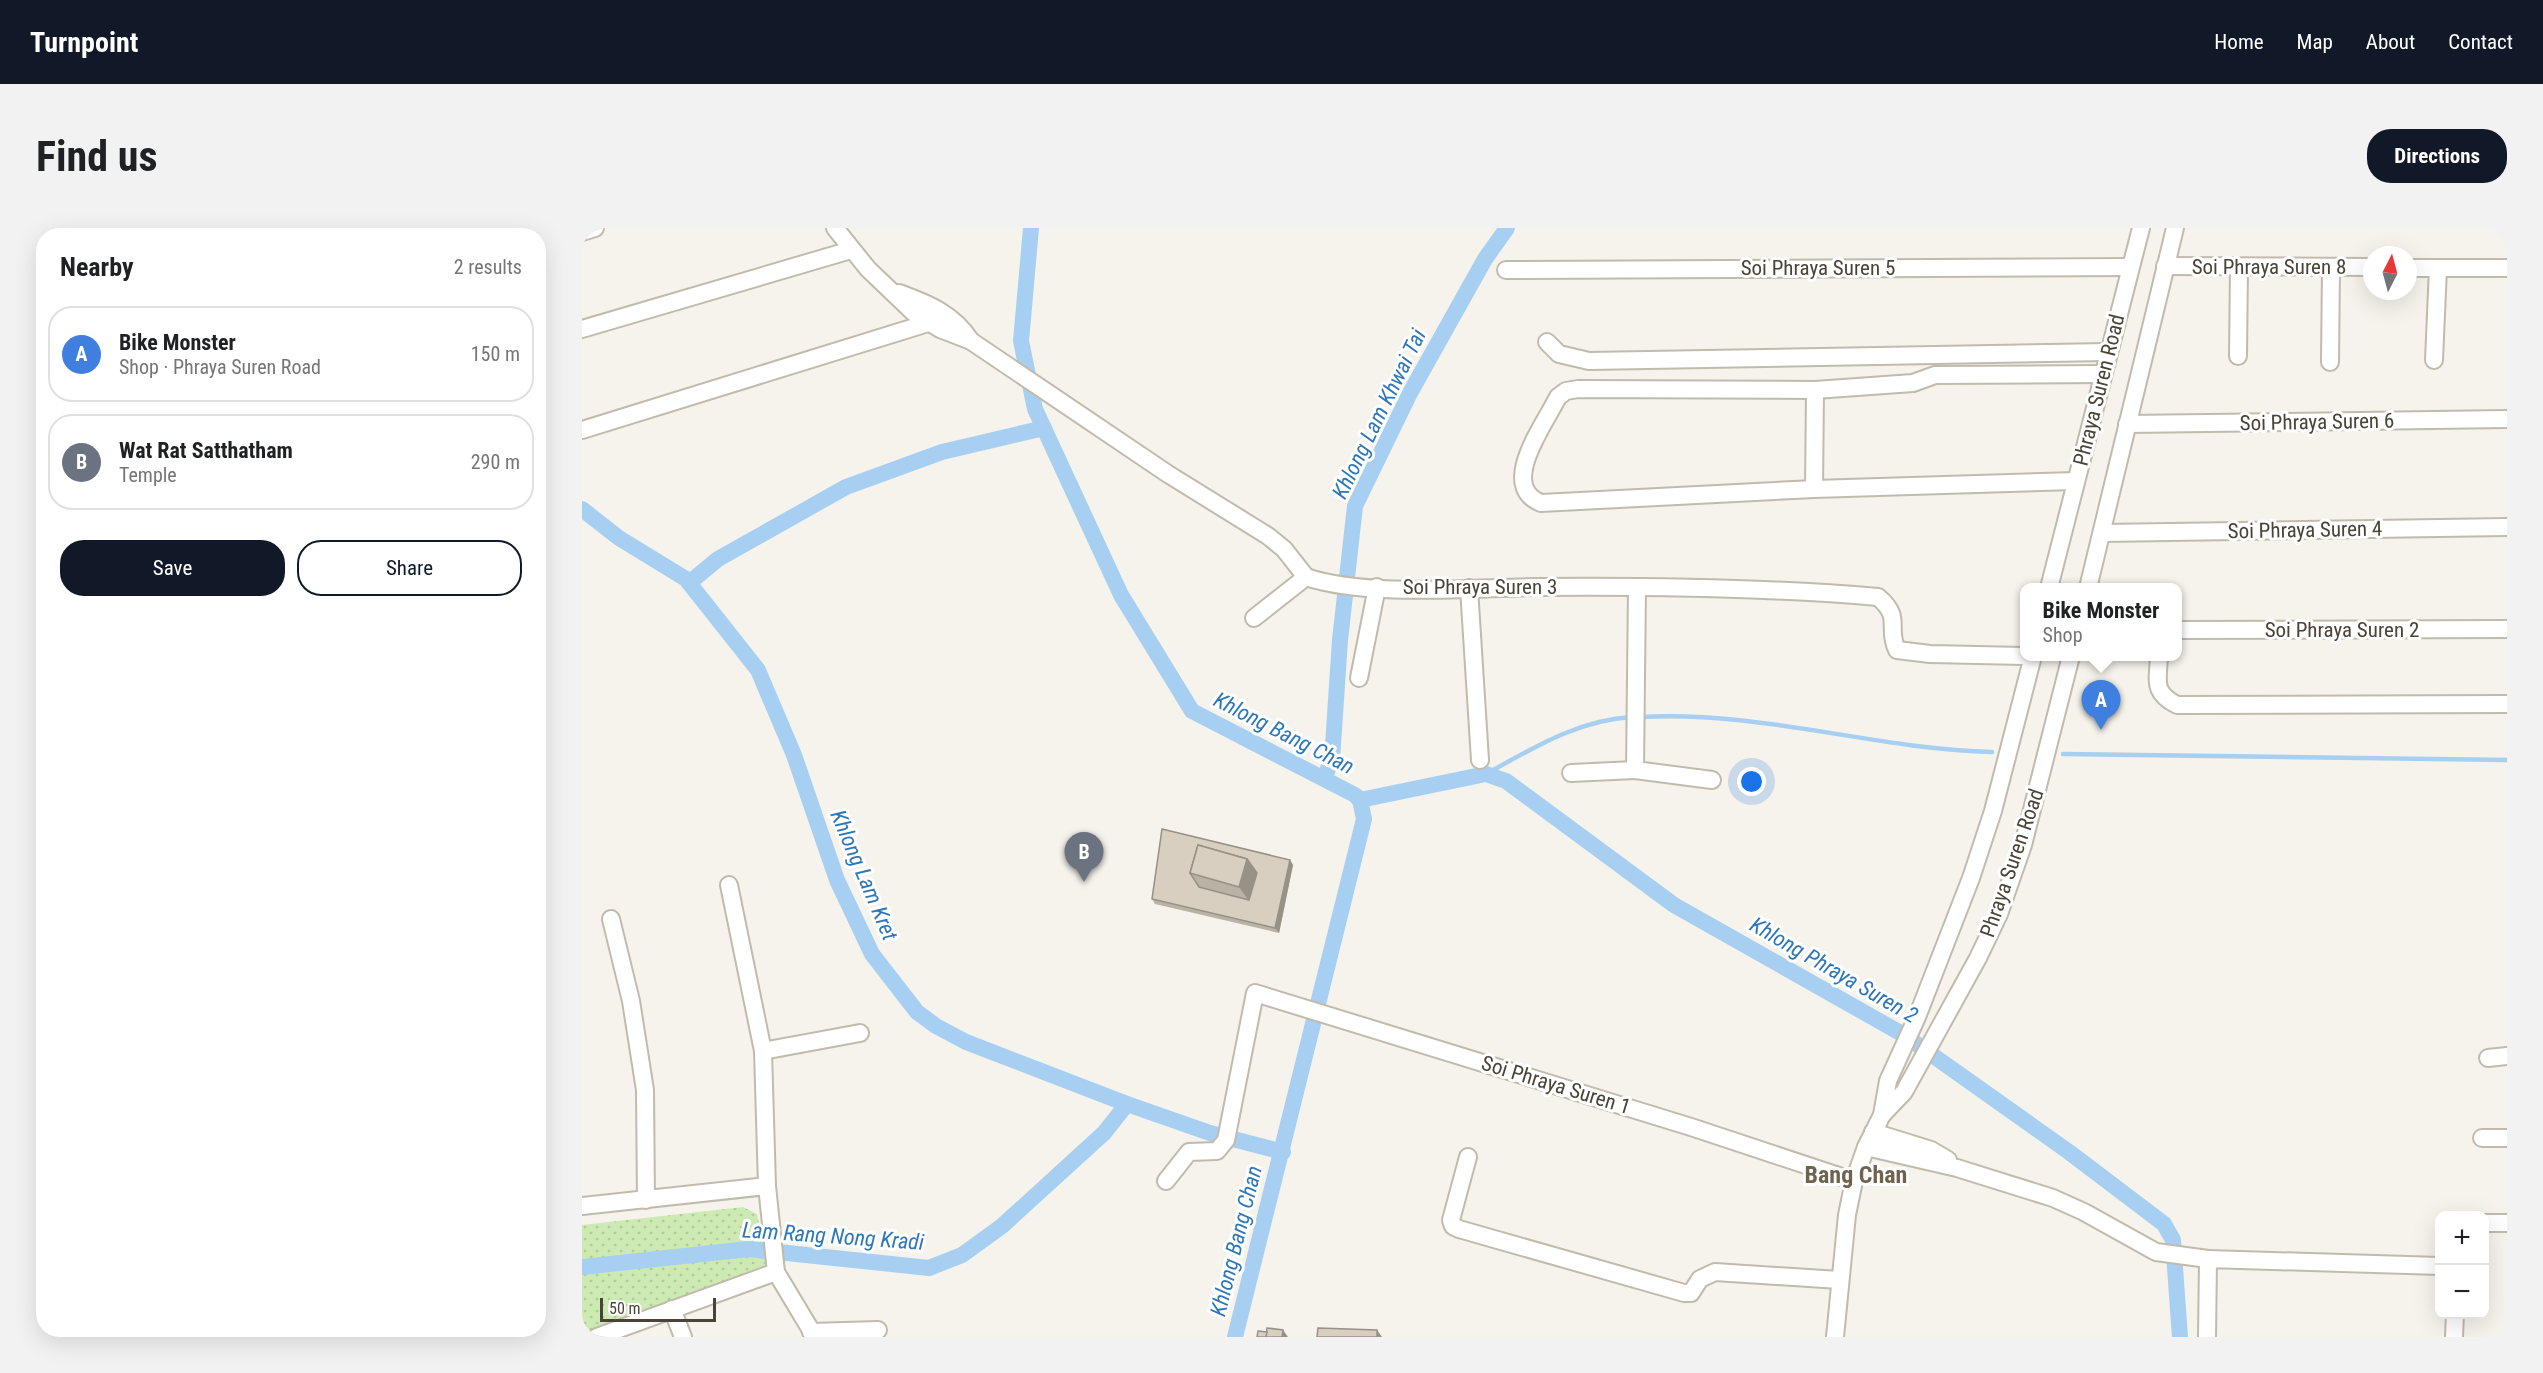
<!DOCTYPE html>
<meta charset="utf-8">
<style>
:root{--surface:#fff;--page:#f2f2f2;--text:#202124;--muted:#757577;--line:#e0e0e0;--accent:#111827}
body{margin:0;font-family:"Roboto Condensed",sans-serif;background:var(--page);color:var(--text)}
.controls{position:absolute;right:18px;bottom:18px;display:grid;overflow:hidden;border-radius:12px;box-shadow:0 6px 24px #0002}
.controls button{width:54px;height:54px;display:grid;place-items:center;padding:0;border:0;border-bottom:2px solid var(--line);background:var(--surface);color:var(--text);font:30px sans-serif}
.compass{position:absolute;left:1781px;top:18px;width:54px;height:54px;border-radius:50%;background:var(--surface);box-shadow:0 6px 24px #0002;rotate:6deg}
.scale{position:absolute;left:18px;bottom:15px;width:116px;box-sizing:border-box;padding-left:6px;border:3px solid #4a4438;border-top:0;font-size:16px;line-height:21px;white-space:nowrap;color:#4a4438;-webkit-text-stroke:4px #fff;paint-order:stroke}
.you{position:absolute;left:1170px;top:554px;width:21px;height:21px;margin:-15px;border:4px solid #fff;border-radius:50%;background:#1a73e8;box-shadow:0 0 0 9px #1a73e833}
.badge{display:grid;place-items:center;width:39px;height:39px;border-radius:50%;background:var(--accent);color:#fff;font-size:20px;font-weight:700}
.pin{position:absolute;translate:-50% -50px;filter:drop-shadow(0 2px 3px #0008)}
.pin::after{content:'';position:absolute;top:32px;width:21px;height:18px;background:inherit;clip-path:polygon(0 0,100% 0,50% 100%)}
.popup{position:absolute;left:1438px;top:355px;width:162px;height:78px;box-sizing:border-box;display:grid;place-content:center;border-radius:12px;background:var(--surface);filter:drop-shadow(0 2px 4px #0005);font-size:20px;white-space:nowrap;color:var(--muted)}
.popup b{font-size:22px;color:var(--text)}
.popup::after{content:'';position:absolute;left:50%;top:100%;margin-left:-12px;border:12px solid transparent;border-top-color:var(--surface)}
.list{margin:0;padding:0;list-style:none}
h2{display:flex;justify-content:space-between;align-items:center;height:78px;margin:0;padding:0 24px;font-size:26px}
h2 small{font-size:20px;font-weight:400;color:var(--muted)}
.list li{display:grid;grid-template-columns:39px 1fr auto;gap:18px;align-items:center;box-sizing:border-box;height:96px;margin:0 12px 12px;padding:0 12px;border:2px solid var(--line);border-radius:24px}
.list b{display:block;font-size:22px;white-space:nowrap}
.list p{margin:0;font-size:20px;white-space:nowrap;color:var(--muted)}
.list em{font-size:20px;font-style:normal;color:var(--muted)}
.actions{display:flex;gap:12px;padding:18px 24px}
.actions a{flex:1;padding:14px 0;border:2px solid var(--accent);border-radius:24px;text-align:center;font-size:21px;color:var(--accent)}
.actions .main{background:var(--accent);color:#fff}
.map{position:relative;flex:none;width:1925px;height:1109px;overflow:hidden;border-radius:24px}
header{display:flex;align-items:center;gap:36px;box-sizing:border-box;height:84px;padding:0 30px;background:var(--accent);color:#fff}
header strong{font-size:28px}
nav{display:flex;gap:33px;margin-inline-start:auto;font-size:21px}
.intro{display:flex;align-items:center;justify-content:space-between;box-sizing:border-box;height:144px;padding:0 36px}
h1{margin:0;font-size:42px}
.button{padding:15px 27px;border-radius:24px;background:var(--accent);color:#fff;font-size:21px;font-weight:700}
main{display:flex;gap:36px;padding:0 36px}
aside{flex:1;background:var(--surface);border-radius:24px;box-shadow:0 6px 24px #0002}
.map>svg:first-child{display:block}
.park{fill:url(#park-dots)}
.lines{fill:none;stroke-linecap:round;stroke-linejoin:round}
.stream{stroke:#a7cff2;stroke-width:4.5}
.canal{stroke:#a7cff2;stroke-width:16}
.minor-casing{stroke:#c1bbad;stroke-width:20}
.minor{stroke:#fff;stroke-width:16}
.wall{fill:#bab2a5}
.shaded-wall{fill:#979186}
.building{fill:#d8cfc0;stroke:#979186;stroke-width:1.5;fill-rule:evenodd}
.labels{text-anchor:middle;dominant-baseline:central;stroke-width:6;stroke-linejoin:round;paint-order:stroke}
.street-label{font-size:21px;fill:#4a4438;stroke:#fff}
.water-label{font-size:22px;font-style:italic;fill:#2d76ba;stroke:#fff}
.quarter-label{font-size:24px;font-weight:bold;fill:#6d634f;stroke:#fff}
</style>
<header>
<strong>Turnpoint</strong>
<nav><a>Home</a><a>Map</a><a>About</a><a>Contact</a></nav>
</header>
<div class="intro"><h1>Find us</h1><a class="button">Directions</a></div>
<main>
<aside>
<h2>Nearby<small>2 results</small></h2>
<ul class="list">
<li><span class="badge" style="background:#3f7fe0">A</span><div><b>Bike Monster</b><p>Shop · Phraya Suren Road</p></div><em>150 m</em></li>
<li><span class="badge" style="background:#6b7280">B</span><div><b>Wat Rat Satthatham</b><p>Temple</p></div><em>290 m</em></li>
</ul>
<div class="actions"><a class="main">Save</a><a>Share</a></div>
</aside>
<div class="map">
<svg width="1925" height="1109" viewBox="0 0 1925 1109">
<defs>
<pattern id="park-dots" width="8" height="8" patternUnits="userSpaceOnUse" patternTransform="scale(1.5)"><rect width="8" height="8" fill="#ceeab3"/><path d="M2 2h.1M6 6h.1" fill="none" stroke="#b2ca9b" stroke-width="1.8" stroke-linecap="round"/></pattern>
</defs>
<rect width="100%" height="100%" fill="#f5f3eb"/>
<polygon class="park" points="161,979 175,986 190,1051 39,1109 0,1109 0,997"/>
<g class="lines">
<g class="stream">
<path d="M1059 489C1177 482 1292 521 1410 524"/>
<polyline points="1481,526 1925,532"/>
<path d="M904 546C951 520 996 492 1050 489"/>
</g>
<g class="canal">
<polyline points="449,0 439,113 453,181 539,367 610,483 773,567 778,572 782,591 653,1109"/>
<polyline points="0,281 37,310 104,351 176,442 212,527 255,652 290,726 335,784 354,798 384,814 545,876 628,905 701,924"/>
<polyline points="107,355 136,331 264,259 360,224 462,200"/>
<polyline points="742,550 750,532 758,412 773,278 828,165 903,31 925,0"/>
<polyline points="778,572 904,546 924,553 1092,677 1322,807 1487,924 1582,996 1591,1012 1598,1109"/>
<polyline points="0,1039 167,1021 347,1040 380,1027 420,998 522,905 545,876"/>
</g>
<g class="minor-casing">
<g id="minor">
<path d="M253 0 286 41 332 85 358 101 389 113 586 246 686 308 702 321 724 349C783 369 887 360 951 359 1065 358 1182 359 1296 369 1321 390 1304 399 1315 422L1348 426 1442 428"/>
<polyline points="0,4 13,0"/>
<polyline points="1583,38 1790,39"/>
<polyline points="1826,40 1925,40"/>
<polyline points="924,42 1548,39"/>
<path d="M317 65C347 76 372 86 389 113"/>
<polyline points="0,101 269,22"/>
<polyline points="965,114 977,126 1007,133 1526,124"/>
<polyline points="1656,128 1657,39"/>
<polyline points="1852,132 1856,40"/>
<polyline points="1748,134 1749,39"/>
<polyline points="1545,196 1925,191"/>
<polyline points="0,202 346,95"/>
<path d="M1494 253 1232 261 959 275C916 258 962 197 976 169L984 163 996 161 1233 162 1331 155 1353 147 1521 146"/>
<polyline points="1232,261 1233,162"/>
<polyline points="1520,305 1925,299"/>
<polyline points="1055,359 1053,542 1130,552"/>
<polyline points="887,360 898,532"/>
<polyline points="1467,360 1559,0"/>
<polyline points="1506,360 1593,0"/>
<polyline points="672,390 724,349"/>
<polyline points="1595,402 1925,401"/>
<path d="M1577 428C1576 453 1570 464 1595 477L1925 476"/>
<polyline points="777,450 795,359"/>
<polyline points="989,545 1053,542"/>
<polyline points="147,657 181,823 185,958 194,1044 233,1109"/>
<polyline points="29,691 49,773 63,862 64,972"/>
<polyline points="181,823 278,805"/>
<polyline points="1906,830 1925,828"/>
<polyline points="1300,887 1322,864 1396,730 1417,686 1441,617 1489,428"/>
<polyline points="1291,904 1349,922 1366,932"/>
<polyline points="1900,910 1925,910"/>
<polyline points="1284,919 1375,940 1471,970 1502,984 1574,1024 1626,1031"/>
<polyline points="886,929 869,992 871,998 877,1001 1102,1065 1109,1065 1118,1051 1133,1044 1257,1052"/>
<polyline points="584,953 607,924 635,923 644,912 673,765 1109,899 1272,953"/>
<polyline points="0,978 185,958"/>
<polyline points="1902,995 1925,995"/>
<polyline points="90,1081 101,1109"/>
<polyline points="229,1104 296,1102"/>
<polyline points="15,1109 194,1044"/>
<polyline points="1253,1109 1265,987 1272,953 1284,919 1300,887 1306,853 1335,789 1389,650 1411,583 1451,428"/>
<polyline points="1625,1109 1626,1031 1858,1038"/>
<polyline points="1872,1109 1873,1086"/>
</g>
</g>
<use href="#minor" class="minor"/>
</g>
<polygon class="wall" points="580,601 708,632 711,637 697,705 573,676 570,671"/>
<g class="shaded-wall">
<polygon points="665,631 678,649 670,677 657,659"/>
<polygon points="708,632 711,637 697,705 693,700"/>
<polygon points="701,1102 706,1109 700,1109"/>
<polygon points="795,1102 800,1109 795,1109"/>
</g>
<g class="building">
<path d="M580 601 708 632 693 700 570 671ZM616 617 665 631 675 645 667 672 617 659 608 645Z"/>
<polygon points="616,617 665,631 657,659 608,645"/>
<polygon points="685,1100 701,1102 700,1109 684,1109"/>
<polygon points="736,1100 795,1102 795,1109 735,1109"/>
<polygon points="676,1103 685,1104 684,1109 675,1109"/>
</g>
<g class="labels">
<g class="street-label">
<text x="1687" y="39">Soi Phraya Suren 8</text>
<text x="1236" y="40">Soi Phraya Suren 5</text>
<text transform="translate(1517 162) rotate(-76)">Phraya Suren Road</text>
<text transform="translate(1735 194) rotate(-1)">Soi Phraya Suren 6</text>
<text transform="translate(1723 302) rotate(-1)">Soi Phraya Suren 4</text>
<text x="898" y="359">Soi Phraya Suren 3</text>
<text x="1760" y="402">Soi Phraya Suren 2</text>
<text transform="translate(1430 635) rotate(-71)">Phraya Suren Road</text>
<text transform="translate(974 857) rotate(17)">Soi Phraya Suren 1</text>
</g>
<g class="water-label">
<text transform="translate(797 186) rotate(-64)">Khlong Lam Khwai Tai</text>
<text transform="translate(702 505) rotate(27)">Khlong Bang Chan</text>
<text transform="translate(282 647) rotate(67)">Khlong Lam Kret</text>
<text transform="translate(1252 742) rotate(30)">Khlong Phraya Suren 2</text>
<text transform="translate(251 1008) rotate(4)">Lam Rang Nong Kradi</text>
<text transform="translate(654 1013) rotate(-76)">Khlong Bang Chan</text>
</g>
<g class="quarter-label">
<text x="1274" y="947">Bang Chan</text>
</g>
</g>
</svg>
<div class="controls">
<button>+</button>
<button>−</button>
</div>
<svg class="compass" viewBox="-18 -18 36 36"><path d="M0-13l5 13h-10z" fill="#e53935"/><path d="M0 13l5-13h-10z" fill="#757577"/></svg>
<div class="scale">50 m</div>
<div class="you"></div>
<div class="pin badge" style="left:1519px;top:502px;background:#3f7fe0">A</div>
<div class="popup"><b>Bike Monster</b>Shop</div>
<div class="pin badge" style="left:502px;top:654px;background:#6b7280">B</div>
</div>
</main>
